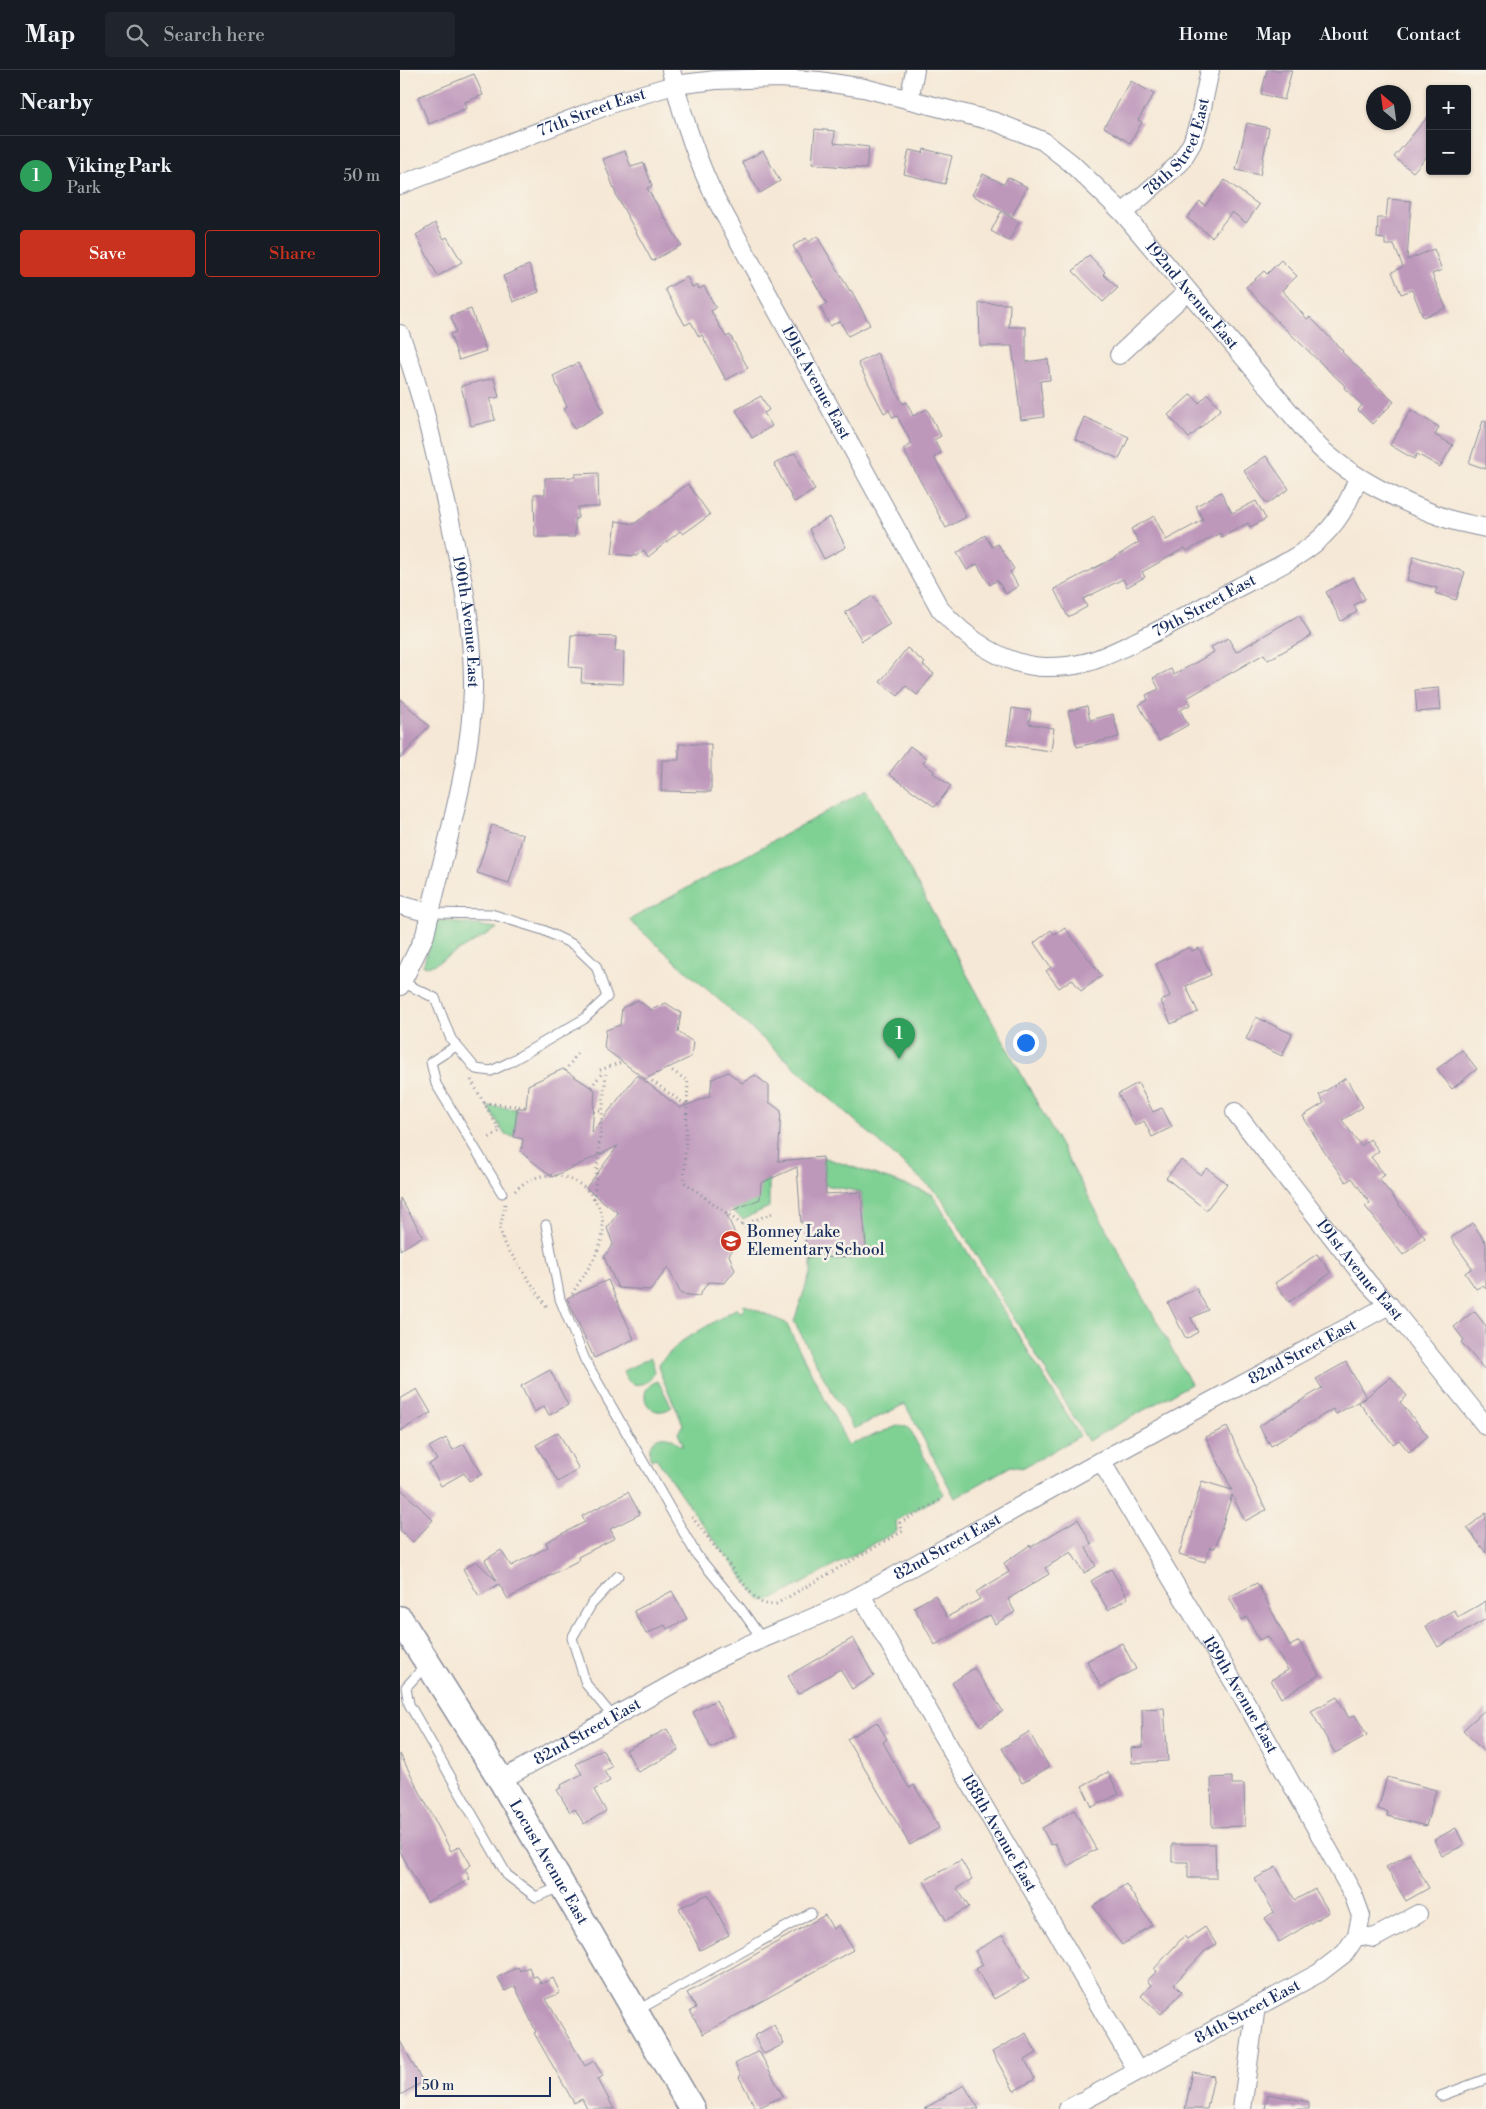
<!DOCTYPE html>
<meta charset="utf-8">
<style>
:root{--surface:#171b24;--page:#20242c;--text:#f1f3f6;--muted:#9ea1a6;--line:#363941;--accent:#c8321e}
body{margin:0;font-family:"Libre Bodoni",serif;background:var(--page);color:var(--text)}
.controls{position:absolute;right:15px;top:15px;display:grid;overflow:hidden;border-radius:5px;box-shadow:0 1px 4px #0004}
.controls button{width:45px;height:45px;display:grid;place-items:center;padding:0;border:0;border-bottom:1px solid var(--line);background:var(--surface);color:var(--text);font:25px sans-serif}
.compass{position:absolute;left:966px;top:15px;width:45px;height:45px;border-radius:50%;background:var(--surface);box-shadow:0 1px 4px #0004;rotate:331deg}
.scale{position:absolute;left:15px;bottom:12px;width:136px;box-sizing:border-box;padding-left:5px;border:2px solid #1b2f5e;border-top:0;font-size:14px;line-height:18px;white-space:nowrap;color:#1b2f5e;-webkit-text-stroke:4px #f7f3e8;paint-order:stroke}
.you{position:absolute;left:625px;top:972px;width:18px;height:18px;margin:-12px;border:4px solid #fff;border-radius:50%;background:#1a73e8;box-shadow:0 0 0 8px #1a73e833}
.badge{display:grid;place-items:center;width:32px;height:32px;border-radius:50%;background:var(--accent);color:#fff;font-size:16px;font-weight:700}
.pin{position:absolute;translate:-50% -41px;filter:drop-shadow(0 1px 2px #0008)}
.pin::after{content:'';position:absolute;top:26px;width:18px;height:15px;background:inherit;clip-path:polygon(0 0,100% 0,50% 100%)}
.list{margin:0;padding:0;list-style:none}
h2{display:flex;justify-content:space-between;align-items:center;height:65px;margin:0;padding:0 20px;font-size:21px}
h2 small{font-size:16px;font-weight:400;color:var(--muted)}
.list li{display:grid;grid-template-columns:32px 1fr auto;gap:15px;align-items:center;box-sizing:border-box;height:80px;padding:0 20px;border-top:1px solid var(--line)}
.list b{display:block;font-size:19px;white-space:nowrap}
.list p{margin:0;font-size:16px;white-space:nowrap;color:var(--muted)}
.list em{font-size:16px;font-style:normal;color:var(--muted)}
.actions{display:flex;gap:10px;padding:15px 20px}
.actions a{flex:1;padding:11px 0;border:1px solid var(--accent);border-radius:5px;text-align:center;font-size:18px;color:var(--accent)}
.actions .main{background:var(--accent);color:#fff}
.icon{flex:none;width:28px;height:28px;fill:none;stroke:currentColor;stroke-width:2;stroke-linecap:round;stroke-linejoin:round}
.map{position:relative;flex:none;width:1086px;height:2039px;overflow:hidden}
header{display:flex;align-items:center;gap:30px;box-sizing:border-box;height:70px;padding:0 25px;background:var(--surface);border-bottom:1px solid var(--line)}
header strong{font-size:24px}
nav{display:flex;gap:28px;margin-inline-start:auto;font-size:18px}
.search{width:350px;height:45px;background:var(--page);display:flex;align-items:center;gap:12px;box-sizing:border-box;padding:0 18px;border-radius:5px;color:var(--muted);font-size:19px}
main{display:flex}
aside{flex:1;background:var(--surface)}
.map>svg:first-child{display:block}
.green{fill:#7ed093;stroke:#4c8078}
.building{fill:#be98bb}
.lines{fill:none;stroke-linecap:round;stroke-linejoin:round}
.lane-casing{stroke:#888c9a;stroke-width:11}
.street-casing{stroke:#888c9a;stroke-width:20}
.secondary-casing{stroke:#888c9a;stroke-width:28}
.path{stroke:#888c9a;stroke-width:3;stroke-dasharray:1 4;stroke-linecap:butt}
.lane{stroke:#fff;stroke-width:9}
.street{stroke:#fff;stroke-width:18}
.secondary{stroke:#fff;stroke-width:25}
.labels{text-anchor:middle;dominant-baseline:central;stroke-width:5;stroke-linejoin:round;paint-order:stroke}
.street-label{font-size:16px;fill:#1b2f5e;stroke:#f7f3e8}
.poi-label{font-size:16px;fill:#1b2f5e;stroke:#f7f3e8;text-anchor:start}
</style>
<header>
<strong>Map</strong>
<div class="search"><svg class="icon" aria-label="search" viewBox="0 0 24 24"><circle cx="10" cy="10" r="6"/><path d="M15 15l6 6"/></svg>Search here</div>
<nav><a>Home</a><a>Map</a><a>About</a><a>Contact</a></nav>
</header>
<main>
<aside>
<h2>Nearby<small></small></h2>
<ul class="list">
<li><span class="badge" style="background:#2e9e5b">1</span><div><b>Viking Park</b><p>Park</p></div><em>50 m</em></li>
</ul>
<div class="actions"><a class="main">Save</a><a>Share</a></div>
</aside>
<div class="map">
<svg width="1086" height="2039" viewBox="0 0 1086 2039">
<rect width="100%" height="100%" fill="#f7f3e8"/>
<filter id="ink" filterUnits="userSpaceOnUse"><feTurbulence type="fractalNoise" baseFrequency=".02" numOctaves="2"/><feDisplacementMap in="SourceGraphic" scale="10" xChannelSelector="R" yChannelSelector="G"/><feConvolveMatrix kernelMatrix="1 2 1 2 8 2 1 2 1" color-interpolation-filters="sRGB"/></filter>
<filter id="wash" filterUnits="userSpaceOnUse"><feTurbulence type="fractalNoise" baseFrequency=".0096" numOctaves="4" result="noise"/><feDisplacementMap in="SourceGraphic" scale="20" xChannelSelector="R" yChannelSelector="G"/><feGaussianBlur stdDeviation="1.12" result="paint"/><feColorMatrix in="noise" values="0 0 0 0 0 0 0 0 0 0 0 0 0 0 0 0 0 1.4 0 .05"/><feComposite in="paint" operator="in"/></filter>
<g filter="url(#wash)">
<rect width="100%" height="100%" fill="#f6e8d6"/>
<g class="green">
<polygon points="466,720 791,1314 688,1371 541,1127 229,850"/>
<polygon points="43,851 98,858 33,895 23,896 35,856 38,852"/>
<polygon points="88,1036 117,1039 114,1067 105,1065"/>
<polygon points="423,1087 532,1124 680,1366 622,1398 611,1396 555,1428 505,1334 454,1359 420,1301 394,1251 411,1201 411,1189 431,1188 433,1190 467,1185 465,1158 442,1160 463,1149 461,1122 425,1115"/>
<polygon points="369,1109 369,1137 343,1149 326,1136"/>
<path d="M343 1234 386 1253 448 1375 500 1355 509 1358 544 1424 496 1451 497 1461 370 1531 361 1530 355 1523 296 1446 256 1388 251 1390C243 1368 267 1358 280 1376L283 1375 278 1363 283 1354 260 1303 259 1293 282 1271 337 1238 340 1242 344 1240Z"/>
<path d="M250 1288C266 1310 230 1328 223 1301Z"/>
<path d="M258 1311 272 1337C249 1353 232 1319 258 1311Z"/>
</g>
<g id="blocks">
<g class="building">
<polygon points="867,0 892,0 884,30 861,24"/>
<polygon points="74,4 83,25 65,32 67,38 29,54 18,27"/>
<polygon points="731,11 754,24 738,50 742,52 730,73 704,57"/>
<polygon points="1030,44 1030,83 1013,102 994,87"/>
<polygon points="847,53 869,58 860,105 836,100"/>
<polygon points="415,59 435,61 434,73 469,77 466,99 412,94"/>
<polygon points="524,79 552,86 545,114 504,104 509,80 523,83"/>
<polygon points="225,81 231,97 244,93 252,116 247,118 281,175 252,191 217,127 203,89"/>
<polygon points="363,81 380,111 360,123 342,92"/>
<polygon points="583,104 604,114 608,107 627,117 612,146 572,125"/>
<polygon points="825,110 859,135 846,153 832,142 812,167 787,148 800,131 805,136"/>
<polygon points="988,129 1011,131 1007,190 1034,179 1042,200 1032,204 1046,238 1023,247 1012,220 1001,224 992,202 1003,197 994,175 985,175 985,169 977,168 978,148 986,148"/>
<polygon points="601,142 619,152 609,171 591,161"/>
<polygon points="35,153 44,169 47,167 62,192 38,206 16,165"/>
<polygon points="417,166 450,221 451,220 470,255 448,266 440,251 430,256 420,237 427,234 393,176 406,168 409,172"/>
<polygon points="689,185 705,202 703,204 718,218 703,232 673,201"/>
<polygon points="881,190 897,206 882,220 907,249 910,247 943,281 942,282 994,332 972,354 958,340 962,335 944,318 945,316 879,253 846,217 864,201 867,204"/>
<polygon points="129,195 139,222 113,232 103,206"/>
<polygon points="287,207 292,217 297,215 299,219 304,216 316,238 311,241 326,267 330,265 348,298 326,310 302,265 299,267 291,252 285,255 265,219"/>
<polygon points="579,233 610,234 609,257 626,257 626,292 648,289 650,310 640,311 644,347 621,350 612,276 580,276"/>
<polygon points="71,239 86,281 59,290 50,264 56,262 51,246"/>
<polygon points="477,283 503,334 507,332 513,346 527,339 541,366 534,370 541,383 534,387 566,447 546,458 503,379 512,374 497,346 493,348 489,340 484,343 458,293"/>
<polygon points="178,293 204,342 174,359 164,339 167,337 153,306"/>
<polygon points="94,308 99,327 90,329 95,350 71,356 61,316"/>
<polygon points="791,324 799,333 808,324 821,339 789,368 768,345"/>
<polygon points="361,326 369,340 364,343 372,356 352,368 336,340"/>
<polygon points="1011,340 1039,357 1035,365 1053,375 1040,397 1017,384 1014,389 990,375"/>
<polygon points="684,347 729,367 719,389 675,369"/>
<polygon points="1083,351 1086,351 1086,399 1069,393"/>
<polygon points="395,383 415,420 394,432 374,394"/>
<polygon points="866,386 889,419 867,434 844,401"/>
<polygon points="198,403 199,437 178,437 178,448 175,449 175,467 135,467 134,424 145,424 145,408 175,407 175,404"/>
<polygon points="288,414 310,445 283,464 280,461 248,487 244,480 236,486 212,484 216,451 234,454"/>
<polygon points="821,422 832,443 856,431 866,449 850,457 848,453 822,467 820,463 787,481 785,478 742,502 745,507 727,517 723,509 683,529 687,537 668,547 654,519 712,489 739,472 731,459 754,446 766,470 803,450 796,436"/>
<polygon points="430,447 446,477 424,489 409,459"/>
<polygon points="585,465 592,477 598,474 614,499 610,502 618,516 606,524 597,510 590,515 577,494 567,500 557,483"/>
<polygon points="1014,486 1065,502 1056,530 1035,523 1037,518 1007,510"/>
<polygon points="953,507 965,529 954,535 957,542 941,551 926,522"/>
<polygon points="473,526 490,554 462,571 445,542"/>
<polygon points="899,545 911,566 868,590 864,584 787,628 790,635 780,640 788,655 759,671 739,635 748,630 746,625 759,619 753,608 771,599 774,605 814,582 811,577 828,568 836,582"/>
<polygon points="171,565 216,567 215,582 224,582 223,614 181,612 182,598 169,597"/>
<polygon points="507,578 525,593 523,595 534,604 517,625 506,616 498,626 480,612"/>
<polygon points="1039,618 1041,640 1017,642 1015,620"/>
<polygon points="0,629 29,656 0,689"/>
<polygon points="687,636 690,650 713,644 719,667 677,677 668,641"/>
<polygon points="612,638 631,641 629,654 654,658 651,681 607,675"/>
<polygon points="279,674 311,674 311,722 261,721 262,690 279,690"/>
<polygon points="510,676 526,688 523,693 534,701 533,703 551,716 535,737 489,704"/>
<polygon points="92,755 123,765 109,813 77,803"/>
<polygon points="665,858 702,906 681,921 672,909 659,918 646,901 651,897 634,873 651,860 655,865"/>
<polygon points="789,877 792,881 799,878 811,905 786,916 798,942 771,954 761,931 770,926 756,894"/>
<polygon points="238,930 251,940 266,933 281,943 278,962 293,972 291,987 245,1009 204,978 206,960 220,955 222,938"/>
<polygon points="856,947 892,964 882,986 846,969"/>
<polygon points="1062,980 1077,999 1052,1019 1037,999"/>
<polygon points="163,999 195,1020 192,1063 237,1005 280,1038 310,1026 312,1009 328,1002 342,1013 355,1005 369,1016 369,1032 381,1041 378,1091 423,1087 426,1124 461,1122 467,1186 407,1188 404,1153 401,1153 397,1097 361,1113 360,1129 326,1143 338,1171 329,1185 335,1200 325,1213 308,1212 299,1226 281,1224 268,1197 251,1220 218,1218 204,1187 213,1174 207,1158 218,1143 186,1118 218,1076 152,1107 121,1082 123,1069 114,1067 117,1038 126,1038 128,1015"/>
<polygon points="946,1008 963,1037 942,1050 961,1076 970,1069 979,1081 971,1087 985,1105 979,1109 1025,1168 1003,1185 965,1136 970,1133 952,1108 946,1112 925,1083 903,1046 924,1033 919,1025"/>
<polygon points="738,1013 753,1042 762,1038 772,1057 752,1067 744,1051 735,1056 718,1024"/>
<polygon points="781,1090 801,1105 807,1098 827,1114 806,1140 766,1108"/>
<polygon points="0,1128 23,1166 0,1180"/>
<polygon points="1073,1153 1086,1173 1086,1219 1083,1215 1076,1219 1065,1203 1072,1198 1051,1168"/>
<polygon points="917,1184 931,1203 889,1232 875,1213"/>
<polygon points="208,1210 234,1269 194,1288 167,1228"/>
<polygon points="796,1218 808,1240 791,1248 798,1262 786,1269 768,1233"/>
<polygon points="1074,1241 1086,1256 1086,1301 1061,1272 1064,1270 1054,1257"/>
<polygon points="946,1292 966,1327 936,1344 933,1339 871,1376 859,1356 922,1318 916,1309"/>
<polygon points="150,1300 168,1335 149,1345 144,1336 134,1342 121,1316"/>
<polygon points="991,1307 1007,1326 1000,1332 1028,1366 1009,1382 999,1370 993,1374 959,1333"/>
<polygon points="17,1319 31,1343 0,1361 0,1329"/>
<polygon points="827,1357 866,1440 845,1451 832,1425 815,1478 810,1477 805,1492 779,1484 802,1411 832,1420 806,1367"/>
<polygon points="158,1362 179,1399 158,1412 136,1375"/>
<polygon points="46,1368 53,1380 64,1374 82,1404 69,1411 64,1403 41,1416 29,1394 37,1390 29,1377"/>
<polygon points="0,1418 33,1450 13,1472 0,1460"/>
<polygon points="228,1422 240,1444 210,1459 215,1468 178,1487 179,1490 125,1519 108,1529 99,1514 79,1526 63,1499 76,1491 97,1511 85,1490 101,1480 111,1496 148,1477 146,1472 185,1452 182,1446"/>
<polygon points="1086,1443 1086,1483 1067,1458"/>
<polygon points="678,1449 692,1475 686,1478 696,1496 684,1503 671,1482 645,1498 649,1504 608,1529 615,1542 595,1554 590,1545 535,1575 514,1537 535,1525 547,1547 580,1529 576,1522 609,1502 604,1493 630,1475 631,1477"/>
<polygon points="711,1499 728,1528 708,1540 691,1511"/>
<polygon points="857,1513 890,1576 899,1571 919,1605 881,1628 871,1610 888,1600 868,1566 859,1570 847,1547 841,1550 829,1527"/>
<polygon points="272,1521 287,1549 267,1559 265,1555 246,1564 234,1541"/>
<polygon points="1086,1531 1086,1549 1038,1577 1026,1556 1054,1540 1058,1547"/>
<polygon points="453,1568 474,1606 452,1619 440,1599 398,1624 388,1606"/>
<polygon points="722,1573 736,1599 701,1617 687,1591"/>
<polygon points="574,1598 603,1641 581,1656 552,1613"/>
<polygon points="937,1627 949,1648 955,1645 967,1665 935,1683 911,1641"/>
<polygon points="316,1630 334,1666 311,1678 293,1642"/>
<polygon points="764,1638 768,1691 732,1693 731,1678 743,1677 742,1639"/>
<polygon points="1086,1639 1086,1684 1063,1660"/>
<polygon points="477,1652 487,1669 483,1672 489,1683 509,1718 514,1715 539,1758 510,1775 447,1669"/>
<polygon points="267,1659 279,1681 238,1702 226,1680"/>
<polygon points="629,1662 649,1697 622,1713 602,1678"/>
<polygon points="202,1679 212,1697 204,1701 210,1711 194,1720 206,1741 184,1754 175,1739 170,1742 157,1720 162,1717 161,1715 182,1704 176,1694"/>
<polygon points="0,1684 51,1781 60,1776 71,1795 65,1799 70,1809 27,1832 0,1781"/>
<polygon points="708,1702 719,1724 692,1737 682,1716"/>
<polygon points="832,1707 832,1714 844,1714 845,1756 812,1757 811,1708"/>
<polygon points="987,1707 1036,1720 1026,1756 987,1746 988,1742 978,1739"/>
<polygon points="674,1740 696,1779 668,1796 655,1773 651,1775 642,1758"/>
<polygon points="1056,1758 1064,1775 1042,1786 1034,1770"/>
<polygon points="772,1774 815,1774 816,1808 788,1808 788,1792 772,1792"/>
<polygon points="1010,1784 1029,1818 1006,1831 986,1797"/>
<polygon points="561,1790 572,1809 557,1818 569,1837 546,1850 524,1811"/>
<polygon points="876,1797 895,1830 915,1819 929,1842 879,1872 865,1848 874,1842 855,1809"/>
<polygon points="726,1814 752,1855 722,1875 693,1836"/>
<polygon points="308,1824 329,1865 300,1880 279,1838"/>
<polygon points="425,1845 433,1859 439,1855 453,1880 303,1964 290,1941 296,1938 287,1923"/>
<polygon points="805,1857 816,1874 804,1882 774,1914 782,1922 761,1944 741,1926 751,1915 747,1911 757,1901 754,1899 784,1866 787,1869"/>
<polygon points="603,1865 629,1909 594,1929 576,1899 583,1895 575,1881"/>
<polygon points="118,1897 120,1901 129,1897 133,1907 137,1906 141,1914 153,1908 160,1923 146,1929 185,1996 194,1991 203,2006 198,2009 214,2039 187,2039 182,2029 174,2033 134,1963 136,1962 115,1916 105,1921 98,1907"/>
<polygon points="374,1955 384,1974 364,1984 354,1966"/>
<polygon points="626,1963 637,1983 625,1990 635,2009 614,2021 592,1982"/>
<polygon points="0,1971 23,2012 0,2025"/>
<polygon points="359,1981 383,2026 356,2039 339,2007 341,2005 335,1994"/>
<polygon points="793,2002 814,2006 807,2039 785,2039"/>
<polygon points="564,2015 579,2039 524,2039"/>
<polygon points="868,2024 909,2032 909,2039 865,2039"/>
</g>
</g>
</g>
<g filter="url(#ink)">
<use href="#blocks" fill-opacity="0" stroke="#888c9a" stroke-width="1"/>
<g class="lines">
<g class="lane-casing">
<g id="lane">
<polyline points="2,912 35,928 51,969 76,999 91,1001 108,993 184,949 207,927 196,896 174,875 143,860 91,844 30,843"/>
<polyline points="56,976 31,992 36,1014 102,1123"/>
<polyline points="146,1155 160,1229 185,1290 296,1484 341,1539 362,1569"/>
<polyline points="27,1594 6,1617 9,1634 107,1805 136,1827 162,1816"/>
<polyline points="213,1647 186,1614 172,1568 191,1535 218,1506"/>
<polyline points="238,1940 411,1843"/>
<polyline points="1041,2026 1086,2009"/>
</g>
</g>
<g class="street-casing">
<g id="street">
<path id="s1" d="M271 0C282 44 295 88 316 129L540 539C565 568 606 597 647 597 658 597 673 596 684 593 701 589 718 580 733 573 769 556 803 537 837 518 863 504 893 491 915 473 937 455 949 433 958 407"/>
<polyline points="509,30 515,0"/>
<path id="s2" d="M0 115 216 32 274 15 316 10 380 8 419 11 464 18 596 52 643 71 671 93 723 143 918 376C951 408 1005 434 1048 449 1060 453 1074 455 1086 458"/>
<path id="s3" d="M723 143 780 93 792 73 799 52 810 0"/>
<path id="s4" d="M0 264C20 317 33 373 45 428 59 491 74 554 73 619 71 694 47 770 30 843L25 865 0 916"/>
<polyline points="719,285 788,221"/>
<polyline points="0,835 30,843"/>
<path id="s5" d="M835 1042 969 1214 989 1235 1086 1356"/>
<path id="s6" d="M701 1391 848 1636 953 1824 961 1846 957 1865"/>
<path id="s7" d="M461 1525 737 2000"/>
<path id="s8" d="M101 1710 319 1588C366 1565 415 1550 461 1525L701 1391 989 1235"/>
<path id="s9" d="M668 2039 919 1903 945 1883 957 1865 974 1868 1018 1844"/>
<polyline points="842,2039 856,1936"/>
</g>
</g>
<g class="secondary-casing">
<g id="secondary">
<path id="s10" d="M0 1549 101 1710 292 2039"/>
</g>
</g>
<g class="path">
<polyline points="268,998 288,1011 287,1036"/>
<polyline points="200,1000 222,992"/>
<polyline points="165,1001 177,984"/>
<polyline points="71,1010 100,1061 87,1069"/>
<polyline points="252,1011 287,1036 284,1112 359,1167"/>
<polyline points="191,1017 203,1002"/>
<polyline points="84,1033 126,1037"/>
<polyline points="194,1041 202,1041"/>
<path d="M115 1121C147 1087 203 1112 203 1158 203 1181 183 1205 172 1224"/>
<polyline points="194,1129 206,1004"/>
<polyline points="105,1134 100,1159 104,1173 147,1237"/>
<polyline points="343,1155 375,1142"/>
<path d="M292 1447 350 1522C359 1532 363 1536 376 1534L503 1461 500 1453 542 1429"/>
</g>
<use href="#lane" class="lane"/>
<use href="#street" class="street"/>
<use href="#secondary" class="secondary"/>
</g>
</g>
<defs>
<g id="school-disc" transform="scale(1.125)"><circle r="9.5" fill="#c8321e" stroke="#f7f3e8"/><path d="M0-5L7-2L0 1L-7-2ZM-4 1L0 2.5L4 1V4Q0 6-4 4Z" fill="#fff"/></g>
</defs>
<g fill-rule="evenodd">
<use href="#school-disc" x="331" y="1171"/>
</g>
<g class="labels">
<g class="street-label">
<text stroke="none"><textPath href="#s2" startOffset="205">77th Street East</textPath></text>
<text stroke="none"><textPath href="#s3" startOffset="88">78th Street East</textPath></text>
<text stroke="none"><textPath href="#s2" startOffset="885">192nd Avenue East</textPath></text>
<text stroke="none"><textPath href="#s1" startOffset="346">191st Avenue East</textPath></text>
<text stroke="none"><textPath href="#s1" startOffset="900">79th Street East</textPath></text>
<text stroke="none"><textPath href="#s4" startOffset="296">190th Avenue East</textPath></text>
<text stroke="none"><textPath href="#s5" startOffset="201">191st Avenue East</textPath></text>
<text stroke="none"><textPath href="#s8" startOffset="909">82nd Street East</textPath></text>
<text stroke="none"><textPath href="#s8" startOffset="504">82nd Street East</textPath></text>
<text stroke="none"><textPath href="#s6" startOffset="272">189th Avenue East</textPath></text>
<text stroke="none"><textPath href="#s8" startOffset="99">82nd Street East</textPath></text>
<text stroke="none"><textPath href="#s7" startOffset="275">188th Avenue East</textPath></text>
<text stroke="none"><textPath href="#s10" startOffset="285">Locust Avenue East</textPath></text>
<text stroke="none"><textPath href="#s9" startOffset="204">84th Street East</textPath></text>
</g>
<g class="poi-label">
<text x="347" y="1162">Bonney Lake<tspan x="347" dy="18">Elementary School</tspan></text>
</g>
</g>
</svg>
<div class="controls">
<button>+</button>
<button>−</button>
</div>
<svg class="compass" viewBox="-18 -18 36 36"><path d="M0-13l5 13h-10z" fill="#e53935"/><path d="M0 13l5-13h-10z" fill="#9ea1a6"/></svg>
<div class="scale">50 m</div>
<div class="you"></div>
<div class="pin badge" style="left:499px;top:989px;background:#2e9e5b">1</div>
</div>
</main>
